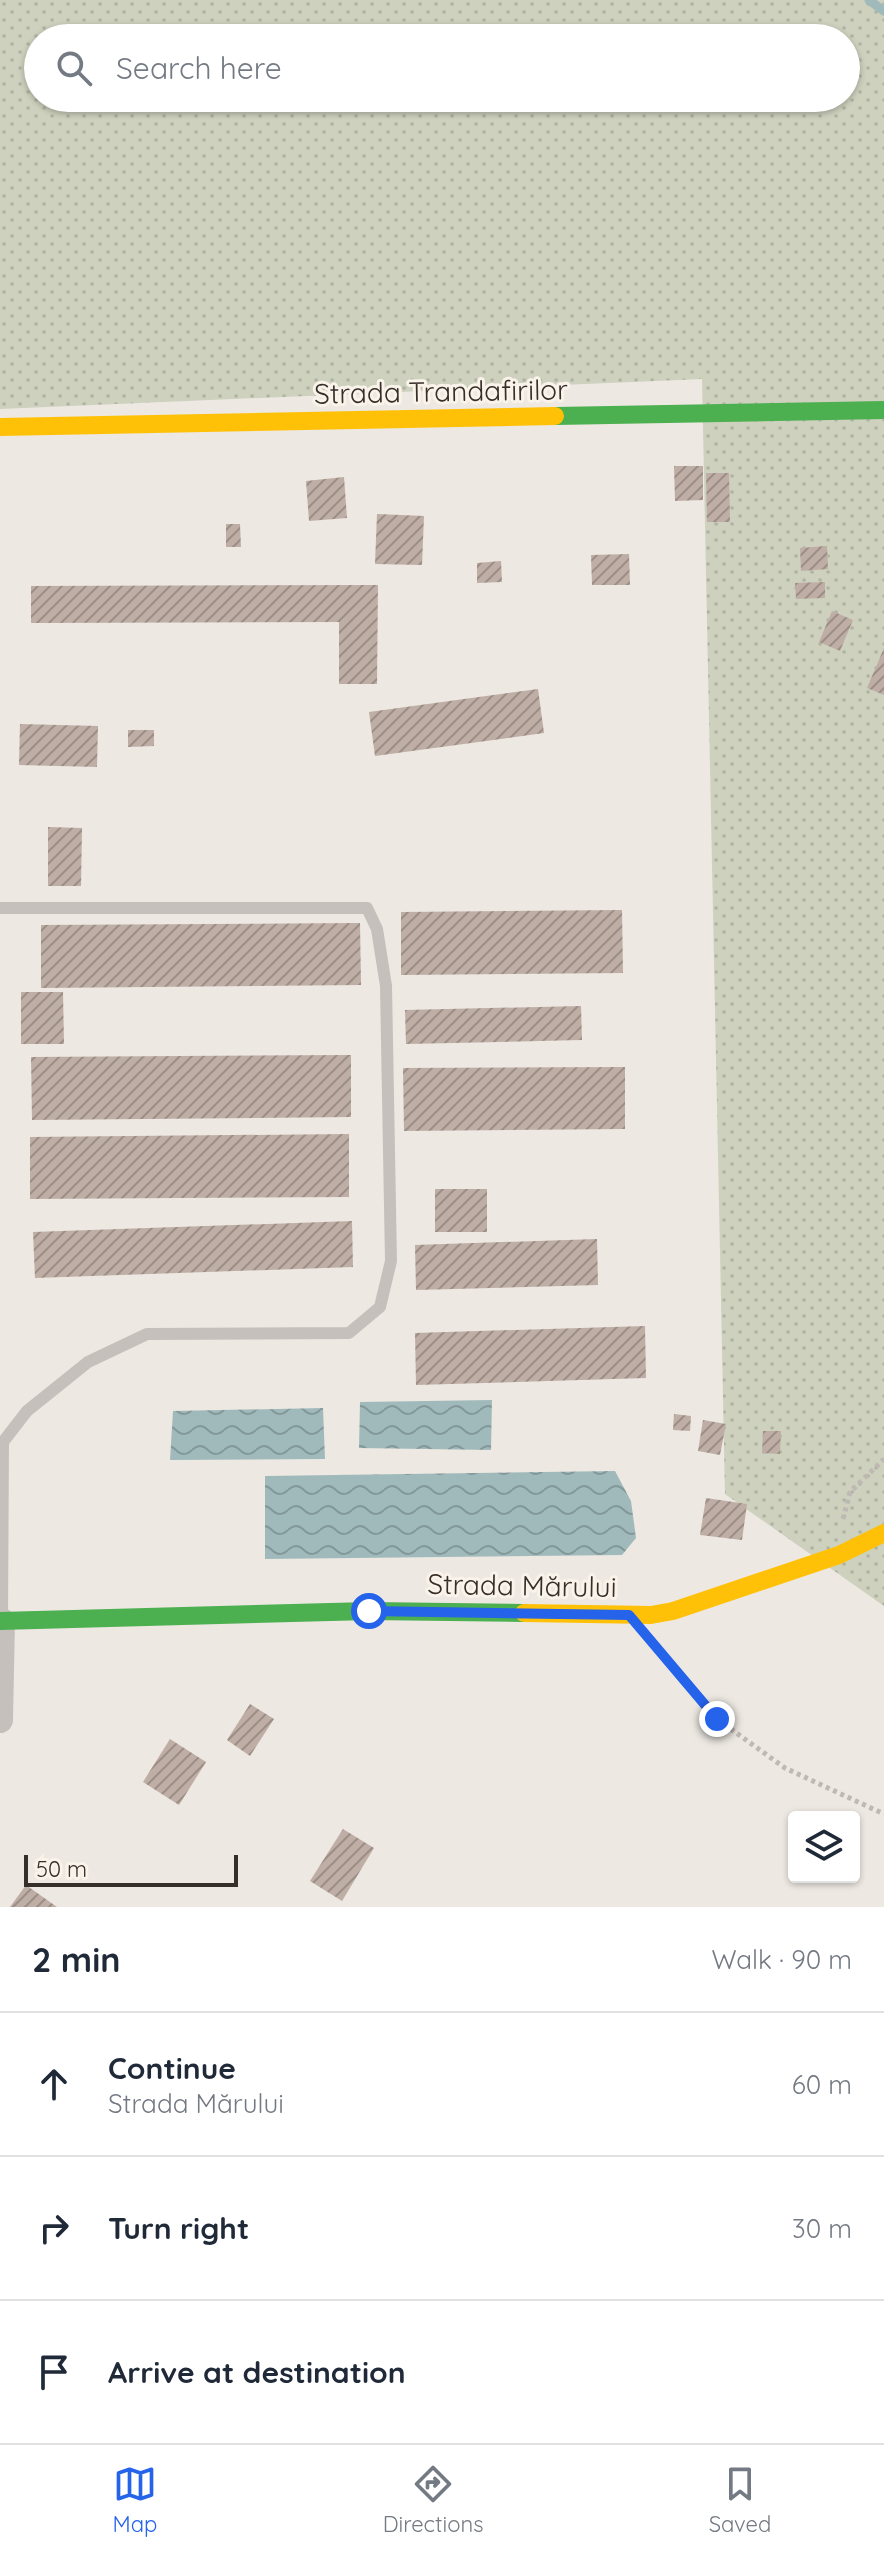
<!DOCTYPE html>
<meta charset="utf-8">
<style>
:root{--surface:#fff;--page:#f2f2f3;--text:#1f2937;--muted:#747a83;--line:#e0e1e3;--accent:#2563eb}
body{margin:0;font-family:Quicksand,sans-serif;background:var(--page);color:var(--text)}
.controls{position:absolute;right:24px;bottom:24px;display:grid;overflow:hidden;border-radius:8px;box-shadow:0 2px 6px #0004}
.controls button{width:72px;height:72px;display:grid;place-items:center;padding:0;border:0;border-bottom:2px solid var(--line);background:var(--surface);color:var(--text);font:40px sans-serif}
.scale{position:absolute;left:24px;bottom:20px;width:214px;box-sizing:border-box;padding-left:8px;border:4px solid #362e29;border-top:0;font-size:22px;line-height:28px;white-space:nowrap;color:#362e29;-webkit-text-stroke:6px #f9f3ea;paint-order:stroke}
.stop{position:absolute;width:24px;height:24px;margin:-18px;border:6px solid #2563eb;border-radius:50%;background:#fff}
.stop.end{background:#2563eb;border-color:#fff;box-shadow:0 2px 8px #0008}
.list{margin:0;padding:0;list-style:none}
h2{display:flex;justify-content:space-between;align-items:center;height:104px;margin:0;padding:0 32px;font-size:34px}
h2 small{font-size:26px;font-weight:400;color:var(--muted)}
.list li{display:grid;grid-template-columns:52px 1fr auto;gap:24px;align-items:center;box-sizing:border-box;height:144px;padding:0 32px;border-top:2px solid var(--line)}
.list b{display:block;font-size:30px;white-space:nowrap}
.list p{margin:0;font-size:26px;white-space:nowrap;color:var(--muted)}
.list em{font-size:26px;font-style:normal;color:var(--muted)}
.icon{flex:none;width:44px;height:44px;fill:none;stroke:currentColor;stroke-width:2;stroke-linecap:round;stroke-linejoin:round}
.map{position:relative;flex:none;width:884px;height:1907px;overflow:hidden}
.search{position:absolute;background:var(--surface);box-shadow:0 2px 6px #0004;left:24px;right:24px;top:24px;height:88px;display:flex;align-items:center;gap:20px;box-sizing:border-box;padding:0 28px;border-radius:44px;color:var(--muted);font-size:30px}
.sheet{height:536px;background:var(--surface)}
nav{display:flex;justify-content:space-around;align-items:center;box-sizing:border-box;height:112px;border-top:2px solid var(--line);background:var(--surface);font-size:22px;color:var(--muted)}
nav a{display:grid;justify-items:center;gap:4px}
nav .on{color:var(--accent)}
.map>svg:first-child{display:block}
.grass{fill:url(#grass-dots);fill-rule:evenodd}
.water{fill:url(#water-waves)}
.lines{fill:none;stroke-linecap:round;stroke-linejoin:round}
.stream{stroke:#a0babc;stroke-width:9}
.building{fill:url(#building-hatch)}
.path{stroke:#beb9b4;stroke-width:5;stroke-dasharray:4 4;stroke-linecap:butt}
.lane{stroke:#c5c0bb;stroke-width:12}
.street{stroke:#c5c0bb;stroke-width:26}
.fast{stroke:#4caf50;stroke-width:18}
.slow{stroke:#ffc107;stroke-width:18}
.route{stroke:#2563eb;stroke-width:10}
.labels{text-anchor:middle;dominant-baseline:central;stroke-width:6;stroke-linejoin:round;paint-order:stroke}
.street-label{font-size:28px;fill:#362e29;stroke:#f9f3ea}
</style>
<div class="map">
<svg width="884" height="1907" viewBox="0 0 884 1907">
<defs>
<pattern id="grass-dots" width="8" height="8" patternUnits="userSpaceOnUse" patternTransform="scale(2)"><rect width="8" height="8" fill="#cdd1bd"/><path d="M2 2h.1M6 6h.1" fill="none" stroke="#b1b4a2" stroke-width="1.8" stroke-linecap="round"/></pattern>
<pattern id="water-waves" width="16" height="10" patternUnits="userSpaceOnUse" patternTransform="scale(2)"><rect width="16" height="10" fill="#a0babc"/><path d="M0 5q4-4 8 0t8 0" fill="none" stroke="#839899"/></pattern>
<pattern id="building-hatch" width="6" height="6" patternUnits="userSpaceOnUse" patternTransform="scale(2)"><rect width="6" height="6" fill="#bfaea5"/><path d="M-1 1l2-2M0 6l6-6M5 7l2-2" fill="none" stroke="#9c8e86"/></pattern>
</defs>
<rect width="100%" height="100%" fill="#ede8e2"/>
<path class="grass" d="M0 0H884V1606L725 1494 702 379 0 409ZM38 38H846V98H38Z"/>
<g class="water">
<polygon points="492,1400 491,1450 359,1448 360,1402"/>
<polygon points="323,1408 325,1459 170,1460 173,1411"/>
<polygon points="615,1471 631,1501 636,1538 622,1555 265,1559 265,1476"/>
</g>
<g class="lines">
<polyline class="stream" points="869,0 884,11"/>
</g>
<g class="building">
<polygon points="674,466 703,466 703,500 675,501"/>
<polygon points="706,473 729,473 730,522 707,522"/>
<polygon points="344,477 347,518 309,521 306,481"/>
<polygon points="377,514 424,516 422,565 375,564"/>
<polygon points="226,524 240,524 241,547 226,547"/>
<polygon points="827,546 828,569 801,571 800,548"/>
<polygon points="629,554 630,585 592,585 591,555"/>
<polygon points="501,561 502,582 477,583 477,563"/>
<polygon points="825,582 825,598 796,599 795,583"/>
<polygon points="378,585 377,684 339,684 339,622 31,623 31,586"/>
<polygon points="832,611 853,620 840,651 819,642"/>
<polygon points="884,648 884,695 867,688"/>
<polygon points="538,689 544,733 375,756 369,712"/>
<polygon points="20,724 98,726 97,767 19,765"/>
<polygon points="128,730 154,730 154,746 128,747"/>
<polygon points="48,827 82,828 81,886 48,886"/>
<polygon points="622,910 623,973 401,975 401,912"/>
<polygon points="360,923 361,985 41,988 41,925"/>
<polygon points="21,992 63,992 64,1044 21,1044"/>
<polygon points="581,1006 582,1040 406,1044 405,1010"/>
<polygon points="351,1055 351,1117 32,1120 31,1057"/>
<polygon points="625,1067 625,1129 404,1131 403,1068"/>
<polygon points="349,1134 349,1197 30,1199 30,1137"/>
<rect x="435" y="1189" width="52" height="43"/>
<polygon points="352,1221 353,1267 35,1278 33,1232"/>
<polygon points="597,1239 598,1285 416,1290 415,1245"/>
<polygon points="645,1326 646,1378 416,1385 415,1333"/>
<polygon points="674,1414 691,1416 690,1431 673,1430"/>
<polygon points="703,1420 726,1424 720,1455 698,1451"/>
<polygon points="763,1431 781,1431 780,1454 762,1453"/>
<polygon points="706,1498 747,1504 742,1540 700,1535"/>
<polygon points="250,1704 274,1719 250,1756 227,1740"/>
<polygon points="170,1739 206,1762 179,1805 143,1782"/>
<polygon points="343,1829 374,1848 342,1901 310,1881"/>
<polygon points="26,1885 57,1907 10,1907"/>
</g>
<g class="lines">
<g class="path">
<polyline points="843,1519 850,1492 884,1459"/>
<polyline points="656,1646 717,1719 785,1768 884,1814"/>
</g>
<polyline class="lane" points="0,908 367,908 377,929 386,986 391,1261 380,1307 349,1333 147,1334 88,1362 27,1411 3,1442 2,1618"/>
<polyline class="street" points="0,1720 2,1621"/>
<g class="fast">
<polyline points="555,416 884,410"/>
<polyline points="0,1621 369,1611 524,1613"/>
</g>
<g class="slow">
<polyline points="0,427 555,416"/>
<polyline points="524,1613 651,1615 673,1611 839,1555 884,1533"/>
</g>
</g>
<g class="lines">
<polyline class="route" points="369,1611 629,1615 717,1719"/>
</g>
<g class="labels">
<g class="street-label">
<text transform="translate(441 391) rotate(-1)">Strada Trandafirilor</text>
<text transform="translate(522 1585) rotate(1)">Strada Mărului</text>
</g>
</g>
</svg>
<div class="controls">
<button><svg class="icon" aria-label="layers" viewBox="0 0 24 24"><path d="M12 4l9 5-9 5-9-5zM3 14l9 5 9-5"/></svg></button>
</div>
<div class="scale">50 m</div>
<div class="stop" style="left:369px;top:1611px"></div>
<div class="stop end" style="left:717px;top:1719px"></div>
<div class="search"><svg class="icon" aria-label="search" viewBox="0 0 24 24"><circle cx="10" cy="10" r="6"/><path d="M15 15l6 6"/></svg>Search here</div>
</div>
<section class="sheet">
<h2>2 min<small>Walk · 90 m</small></h2>
<ul class="list">
<li><svg class="icon" aria-label="ahead" viewBox="0 0 24 24"><path d="M12 20V5M6 11l6-6 6 6"/></svg><div><b>Continue</b><p>Strada Mărului</p></div><em>60 m</em></li>
<li><svg class="icon" aria-label="right" viewBox="0 0 24 24"><path d="M7 20v-9h11M14 6l5 5-5 5"/></svg><div><b>Turn right</b></div><em>30 m</em></li>
<li><svg class="icon" aria-label="arrive" viewBox="0 0 24 24"><path d="M6 21V4h12l-3 4 3 4H6"/></svg><div><b>Arrive at destination</b></div></li>
</ul>
</section>
<nav>
<a class="on"><svg class="icon" aria-label="map" viewBox="0 0 24 24"><path d="M3 6l6-2 6 2 6-2v14l-6 2-6-2-6 2zM9 4v14M15 6v14"/></svg>Map</a>
<a><svg class="icon" aria-label="directions" viewBox="0 0 24 24"><path d="M12 3l9 9-9 9-9-9zM9 14v-3h6M13 9l2 2-2 2"/></svg>Directions</a>
<a><svg class="icon" aria-label="saved" viewBox="0 0 24 24"><path d="M7 4h10v16l-5-4-5 4z"/></svg>Saved</a>
</nav>
